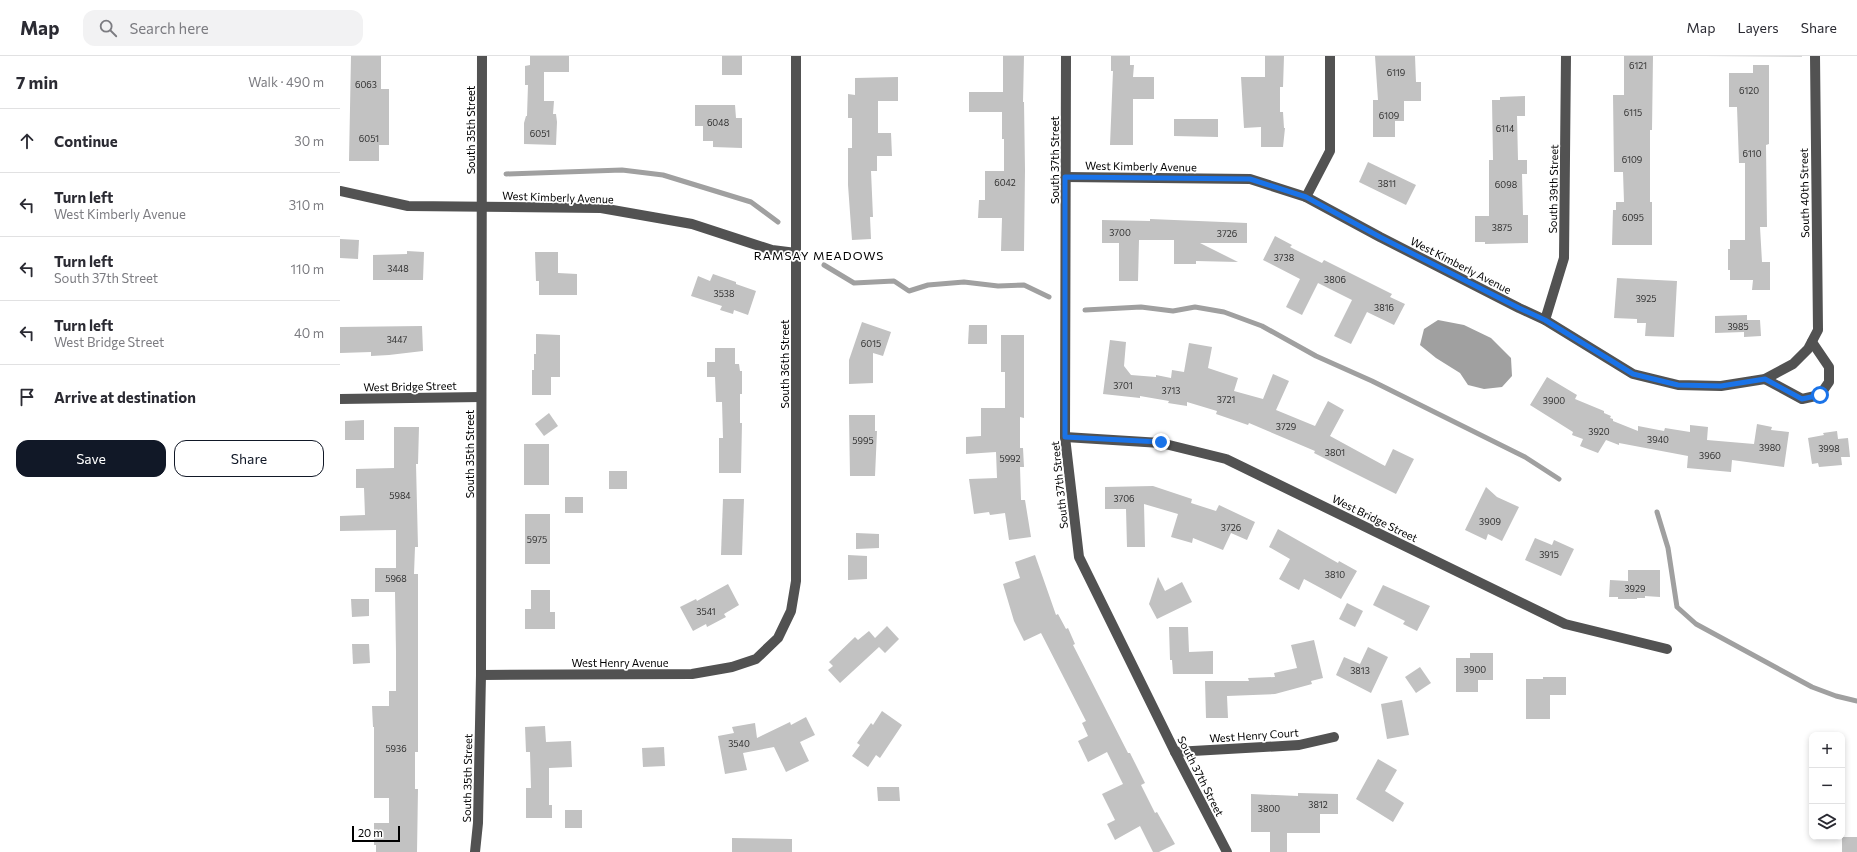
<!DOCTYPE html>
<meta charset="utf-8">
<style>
:root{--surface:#fff;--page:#f2f2f3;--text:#2b2b33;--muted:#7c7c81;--line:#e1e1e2;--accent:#111827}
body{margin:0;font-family:Commissioner,sans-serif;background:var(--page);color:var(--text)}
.controls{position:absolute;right:12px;bottom:12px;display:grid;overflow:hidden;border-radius:8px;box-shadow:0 2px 6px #0003}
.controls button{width:36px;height:36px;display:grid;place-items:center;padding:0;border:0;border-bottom:1px solid var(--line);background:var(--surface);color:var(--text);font:20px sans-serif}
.scale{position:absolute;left:12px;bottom:10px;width:48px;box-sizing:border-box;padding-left:4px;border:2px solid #000;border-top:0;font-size:11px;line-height:14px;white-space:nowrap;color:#000;-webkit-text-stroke:3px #fff;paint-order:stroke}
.stop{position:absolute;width:12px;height:12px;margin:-9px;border:3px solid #1a73e8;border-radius:50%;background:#fff}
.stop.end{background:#1a73e8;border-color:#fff;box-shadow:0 1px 4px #0008}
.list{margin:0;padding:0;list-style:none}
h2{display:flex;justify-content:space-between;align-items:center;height:52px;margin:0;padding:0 16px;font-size:17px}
h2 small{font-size:13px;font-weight:400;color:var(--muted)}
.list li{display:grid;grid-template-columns:26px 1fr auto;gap:12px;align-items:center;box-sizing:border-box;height:64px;padding:0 16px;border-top:1px solid var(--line)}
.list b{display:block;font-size:15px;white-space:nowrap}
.list p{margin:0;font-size:13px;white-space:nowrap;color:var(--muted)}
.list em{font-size:13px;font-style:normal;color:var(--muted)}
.actions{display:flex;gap:8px;padding:12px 16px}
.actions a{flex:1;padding:9px 0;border:1px solid var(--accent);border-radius:12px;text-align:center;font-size:14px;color:var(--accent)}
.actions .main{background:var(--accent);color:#fff}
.icon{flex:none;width:22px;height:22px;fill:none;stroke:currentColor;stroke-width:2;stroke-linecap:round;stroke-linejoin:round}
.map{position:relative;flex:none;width:1517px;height:796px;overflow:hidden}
header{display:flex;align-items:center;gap:24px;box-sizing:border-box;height:56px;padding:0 20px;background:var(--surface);border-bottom:1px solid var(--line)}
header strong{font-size:19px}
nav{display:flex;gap:22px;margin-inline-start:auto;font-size:14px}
.search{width:280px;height:36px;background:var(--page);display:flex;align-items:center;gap:10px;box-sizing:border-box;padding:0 14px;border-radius:12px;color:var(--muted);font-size:15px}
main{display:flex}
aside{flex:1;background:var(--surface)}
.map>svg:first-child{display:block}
.green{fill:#d9d9d9}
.water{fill:#a0a0a0}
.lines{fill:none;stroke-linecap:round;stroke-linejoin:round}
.stream{stroke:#a0a0a0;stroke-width:5}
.building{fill:#c2c2c2}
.minor{stroke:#525252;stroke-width:10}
.route{stroke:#1a73e8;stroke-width:5}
.labels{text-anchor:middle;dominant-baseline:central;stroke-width:3.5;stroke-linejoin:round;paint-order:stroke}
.number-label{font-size:9px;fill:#303030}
.street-label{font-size:11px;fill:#000;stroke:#fff}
.neighbourhood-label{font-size:12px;letter-spacing:1px;fill:#000;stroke:#fff}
</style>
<header>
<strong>Map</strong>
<div class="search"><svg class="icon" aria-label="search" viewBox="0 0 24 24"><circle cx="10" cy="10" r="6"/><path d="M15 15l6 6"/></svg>Search here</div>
<nav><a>Map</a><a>Layers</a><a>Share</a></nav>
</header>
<main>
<aside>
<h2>7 min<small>Walk · 490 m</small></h2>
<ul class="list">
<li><svg class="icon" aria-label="ahead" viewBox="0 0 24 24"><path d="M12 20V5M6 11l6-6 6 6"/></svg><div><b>Continue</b></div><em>30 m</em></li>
<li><svg class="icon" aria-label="left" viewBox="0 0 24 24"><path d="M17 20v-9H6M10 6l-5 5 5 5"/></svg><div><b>Turn left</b><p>West Kimberly Avenue</p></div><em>310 m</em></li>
<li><svg class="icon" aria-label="left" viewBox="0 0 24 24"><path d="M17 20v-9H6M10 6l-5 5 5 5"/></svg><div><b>Turn left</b><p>South 37th Street</p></div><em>110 m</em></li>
<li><svg class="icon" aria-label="left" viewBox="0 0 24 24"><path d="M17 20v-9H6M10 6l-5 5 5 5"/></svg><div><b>Turn left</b><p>West Bridge Street</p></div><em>40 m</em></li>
<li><svg class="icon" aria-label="arrive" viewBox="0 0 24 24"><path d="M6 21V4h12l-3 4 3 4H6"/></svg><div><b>Arrive at destination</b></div></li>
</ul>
<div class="actions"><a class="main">Save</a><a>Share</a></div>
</aside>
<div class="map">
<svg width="1517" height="796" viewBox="0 0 1517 796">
<rect width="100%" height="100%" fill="#fff"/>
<polygon class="green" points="1364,0 1462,0 1462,1"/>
<polygon class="water" points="1098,264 1124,269 1151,282 1171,302 1172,320 1162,331 1144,333 1128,329 1120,317 1096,302 1080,289 1084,273"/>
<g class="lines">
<g class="stream">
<polyline points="166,118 282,114 323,119 411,146 438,166"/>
<polyline points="484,209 514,227 554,225 569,235 588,229 624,226 658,230 684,229 709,241"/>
<polyline points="745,254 801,251 833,255 855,251 884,256 922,270 976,300 1032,325 1185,401 1219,423"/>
<polyline points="1317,456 1328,492 1337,551 1356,568 1472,631 1496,640 1517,645"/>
</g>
</g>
<g class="building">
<polygon points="11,0 41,0 41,33 49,33 49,89 39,89 39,105 9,105"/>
<polygon points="190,0 229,0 229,16 204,16 204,45 214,45 213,58 216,58 217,66 216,89 184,88 184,67 186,60 187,60 188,29 185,29 185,10 190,9"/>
<rect x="382" y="0" width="20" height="19"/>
<polygon points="663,0 684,0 683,46 684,46 685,114 684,195 661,195 662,162 638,162 639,144 645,144 645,115 664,115 664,83 662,83 662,56 629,56 629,36 663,36"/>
<polygon points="771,0 790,0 790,9 794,9 793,21 814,21 814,43 793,43 793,89 770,89 773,15 771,15"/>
<polygon points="925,0 944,0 943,31 940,31 940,56 943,56 944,72 945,72 943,91 921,91 921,71 904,72 901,21 925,21"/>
<polygon points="1035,0 1075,0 1076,26 1081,26 1081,45 1064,45 1064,65 1055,65 1055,81 1033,81 1033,44 1038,44"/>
<polygon points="1284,0 1313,0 1312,74 1310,74 1310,146 1312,146 1312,189 1272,189 1273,154 1276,154 1276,146 1284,146 1283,116 1274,116 1273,39 1284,39"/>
<polygon points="1413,9 1429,9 1429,88 1426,89 1427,171 1420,171 1422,206 1430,206 1430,234 1412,234 1413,224 1390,224 1390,214 1388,214 1388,193 1390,193 1390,184 1405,184 1405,107 1399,107 1397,51 1389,51 1389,17 1413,17"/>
<polygon points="558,21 558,45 538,45 538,77 551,77 552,100 537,100 537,115 531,115 533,161 530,161 531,183 512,184 508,129 508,92 512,92 512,62 508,62 508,38 515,39 515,22"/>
<polygon points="1185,40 1185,60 1177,60 1178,104 1187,104 1187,118 1182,118 1183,159 1188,159 1188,187 1145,188 1145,186 1135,186 1135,160 1149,160 1149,104 1153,104 1152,44 1160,44 1160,41"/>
<polygon points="355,49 395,49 396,62 402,62 402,92 373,91 373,85 363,85 363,70 355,70"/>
<polygon points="834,63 878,63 878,81 834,80"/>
<polygon points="1028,106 1076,129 1066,149 1019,126"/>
<polygon points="810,163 907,167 907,187 860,187 898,206 856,205 856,208 834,208 834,184 799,184 798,225 779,225 779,187 762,187 762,164 810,165"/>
<polygon points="935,180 952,189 950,191 982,207 984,204 1052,238 1050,241 1065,248 1054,269 1027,256 1011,288 994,280 1012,244 978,227 962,259 946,251 960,223 923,204"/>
<polygon points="0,183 19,184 18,203 0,202"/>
<polygon points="67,195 84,196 83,224 33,224 33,199 67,198"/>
<polygon points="195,196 218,196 218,217 237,218 237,239 199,239 199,225 196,225"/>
<polygon points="373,218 396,226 396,228 416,235 408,259 394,254 393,258 380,254 382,250 351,240 358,220 370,225"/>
<polygon points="1277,222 1337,225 1334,281 1305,280 1306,267 1297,267 1297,263 1274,262"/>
<polygon points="1407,259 1407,264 1420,264 1421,280 1404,281 1404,276 1375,277 1375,260"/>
<polygon points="522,266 551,276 543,300 533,297 533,327 509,328 509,304"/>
<polygon points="629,269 647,269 647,288 628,288"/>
<polygon points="82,270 83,295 49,299 31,300 31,296 0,297 0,271"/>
<polygon points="196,278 220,279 220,321 211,321 211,339 192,339 192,314 194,314 194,298 196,298"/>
<polygon points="661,279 684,279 684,362 680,361 680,392 683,392 684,411 680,411 681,444 685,444 691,481 669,484 665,457 650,459 649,456 634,458 629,423 657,422 656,396 626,398 626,381 641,380 641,352 665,352 665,316 661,316"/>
<polygon points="770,284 786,286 784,310 791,319 816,321 816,319 831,322 832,314 844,316 849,287 872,291 868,312 898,322 894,335 923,343 933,318 949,325 936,354 975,370 988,345 1004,354 990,380 1045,410 1053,393 1074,403 1056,438 974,397 975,395 909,367 908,369 876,358 877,355 847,346 847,350 828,347 829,345 800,340 800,342 763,338"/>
<polygon points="375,292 395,292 395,308 399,308 400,315 402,315 402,338 400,338 400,367 402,367 401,417 379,417 379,382 383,382 382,346 376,346 375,321 367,321 367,306 375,306"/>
<polygon points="1207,321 1237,339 1235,343 1264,355 1264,357 1271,360 1270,362 1273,363 1273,365 1298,375 1298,370 1324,375 1325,372 1350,376 1350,369 1368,371 1367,384 1414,388 1417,368 1432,371 1431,374 1449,376 1444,411 1392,404 1391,416 1347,412 1348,400 1279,387 1279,389 1266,384 1258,397 1240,390 1243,383 1232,379 1233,376 1190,349"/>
<polygon points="209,357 218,370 204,380 195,368"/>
<polygon points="509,359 535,359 535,375 537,375 535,420 510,420"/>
<polygon points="24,364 24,384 5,384 5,365"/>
<polygon points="54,371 79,371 78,408 76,408 78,491 75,491 74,518 78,518 78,696 75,696 75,733 78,733 77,796 36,796 36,789 34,789 34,767 49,767 49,742 34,742 34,671 33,671 32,650 49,650 49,635 56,635 56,596 55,536 35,536 35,512 56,512 56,474 0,475 0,460 25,459 24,432 16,432 16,413 54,412"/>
<polygon points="1497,375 1498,383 1508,382 1510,401 1501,401 1502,409 1479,411 1478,407 1472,408 1468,382 1484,379 1483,377"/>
<rect x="184" y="388" width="25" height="41"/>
<rect x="269" y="415" width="18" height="18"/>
<polygon points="813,430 852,443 851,447 876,455 879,449 915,466 907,484 891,477 883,494 853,482 852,487 831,481 838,458 804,448 805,491 787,491 786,453 765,453 765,431"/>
<polygon points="1146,431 1157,441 1179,451 1162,485 1148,478 1146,484 1125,474"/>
<rect x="225" y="441" width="18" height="16"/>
<polygon points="383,443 404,443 402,499 381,499"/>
<rect x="185" y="458" width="25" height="50"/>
<polygon points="938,473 998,507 999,505 1017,515 1001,543 964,523 959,534 939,523 950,503 929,491"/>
<polygon points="516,477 539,478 539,492 516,493"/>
<polygon points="1195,482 1212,489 1214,484 1234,493 1221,520 1185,504"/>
<polygon points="508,499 527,500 527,523 508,524"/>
<polygon points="695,499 716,559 718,558 726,573 728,572 735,588 733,589 788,697 790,697 805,727 801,729 815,757 817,756 835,788 819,796 813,796 800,770 775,784 767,768 775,764 762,738 783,728 767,696 748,706 738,685 748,680 742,667 746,665 701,577 684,585 674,565 663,528 680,522 675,506"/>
<polygon points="1288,514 1320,514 1320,541 1305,540 1305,542 1297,542 1297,543 1278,543 1278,541 1269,541 1270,524 1288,525"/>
<polygon points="818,521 825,535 842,526 852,546 817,563 809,548"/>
<polygon points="388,528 399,549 384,558 386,561 367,571 366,568 353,575 340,551 356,543 357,545"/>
<polygon points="1043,529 1090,550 1077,575 1063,568 1065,565 1033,549"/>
<polygon points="191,534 210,534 210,556 215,556 215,573 185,573 185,553 191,553"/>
<polygon points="11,543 29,543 29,560 12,561"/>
<polygon points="1007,547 1023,555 1015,571 999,563"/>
<polygon points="547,570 559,583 545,597 539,591 500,627 488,614 493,610 489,606 515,581 518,584 529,575 535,582"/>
<polygon points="829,571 848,571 849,596 873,595 873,618 833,618 832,604 830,604"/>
<polygon points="974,584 983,622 971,625 972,628 935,638 887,640 888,662 866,662 865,625 909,625 908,622 935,621 934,617 957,612 951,589"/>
<polygon points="12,588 29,588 30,607 13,608"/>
<polygon points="1028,591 1048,601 1031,637 996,619 1004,601 1020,608"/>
<polygon points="1130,597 1153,597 1153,624 1138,624 1138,636 1116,636 1116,602 1130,602"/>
<polygon points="1080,611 1091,627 1076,637 1065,621"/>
<polygon points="1203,621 1226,621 1226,639 1210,639 1210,663 1186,663 1186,623 1203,623"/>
<polygon points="1062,644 1069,679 1047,683 1041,648"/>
<polygon points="542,655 562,669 540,702 536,699 528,711 512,700 520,689 517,687 531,667 533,669"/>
<polygon points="466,661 475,679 460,686 469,705 446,716 434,691 403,697 407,714 385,718 378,680 394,677 392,671 415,667 417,682 450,666 451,669"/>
<polygon points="205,670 206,686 231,685 232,711 209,712 209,749 212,749 212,762 186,762 186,732 191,732 190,696 186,696 185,671"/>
<polygon points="324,691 325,710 303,711 302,692"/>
<polygon points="1038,703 1057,714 1045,735 1064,747 1053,766 1016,743"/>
<polygon points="537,731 559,731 560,745 538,745"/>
<polygon points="958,737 998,738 998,758 980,758 980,777 947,777 947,796 930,796 930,776 911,776 911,738 958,740"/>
<rect x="225" y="754" width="17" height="18"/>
<rect x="1502" y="781" width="15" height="15"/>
<polygon points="392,782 452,783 452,796 392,796"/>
</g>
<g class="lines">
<g class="minor">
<polyline points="726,0 725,381 739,501 835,696 887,796"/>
<polyline points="725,121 910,123 966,141 1040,181 1179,252 1205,264 1293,318 1338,329 1381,330 1425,323 1453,308 1468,293 1478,274 1475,0"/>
<polyline points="0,135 68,150 261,152 352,168 432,194 456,197"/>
<polyline points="966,141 990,95 990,0"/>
<polyline points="1205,264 1224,202 1226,0"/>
<polyline points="1425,323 1462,343 1480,339 1489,326 1489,311 1472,286"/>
<polyline points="0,343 141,341"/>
<polyline points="725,381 821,387 886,403 1225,568 1327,593"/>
<polyline points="141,619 352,618 392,611 416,603 438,582 451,555 456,525 456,0"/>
<polyline points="835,696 959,689 994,681"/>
<polyline points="135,796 138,767 141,619 142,0"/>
</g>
</g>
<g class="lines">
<polyline class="route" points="821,386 725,381 725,121 910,123 966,141 1040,181 1179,252 1205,264 1293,318 1338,329 1381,330 1425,323 1462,343 1480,339"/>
</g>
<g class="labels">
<g class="number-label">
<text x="1298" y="9">6121</text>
<text x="1056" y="16">6119</text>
<text x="26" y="28">6063</text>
<text x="1409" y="34">6120</text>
<text x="1293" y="56">6115</text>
<text x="1049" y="59">6109</text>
<text x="378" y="66">6048</text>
<text x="1165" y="72">6114</text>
<text x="200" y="77">6051</text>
<text x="29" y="82">6051</text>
<text x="1412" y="97">6110</text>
<text x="1292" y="103">6109</text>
<text x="665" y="126">6042</text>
<text x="1047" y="127">3811</text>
<text x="1166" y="128">6098</text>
<text x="1293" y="161">6095</text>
<text x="1162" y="171">3875</text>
<text x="780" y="176">3700</text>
<text x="887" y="177">3726</text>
<text x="944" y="201">3738</text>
<text x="58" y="212">3448</text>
<text x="995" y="223">3806</text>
<text x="384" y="237">3538</text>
<text x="1306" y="242">3925</text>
<text x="1044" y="251">3816</text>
<text x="1398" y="270">3985</text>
<text x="57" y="283">3447</text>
<text x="531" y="287">6015</text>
<text x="783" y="329">3701</text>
<text x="831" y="334">3713</text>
<text x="886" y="343">3721</text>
<text x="1214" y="344">3900</text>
<text x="946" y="370">3729</text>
<text x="1259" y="375">3920</text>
<text x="1318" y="383">3940</text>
<text x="523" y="384">5995</text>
<text x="1430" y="391">3980</text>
<text x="1489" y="392">3998</text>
<text x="995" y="396">3801</text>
<text x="1370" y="399">3960</text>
<text x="670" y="402">5992</text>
<text x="60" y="439">5984</text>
<text x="784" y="442">3706</text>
<text x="1150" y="465">3909</text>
<text x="891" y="471">3726</text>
<text x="197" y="483">5975</text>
<text x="1209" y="498">3915</text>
<text x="995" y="518">3810</text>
<text x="56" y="522">5968</text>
<text x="1295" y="532">3929</text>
<text x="366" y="555">3541</text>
<text x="1135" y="613">3900</text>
<text x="1020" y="614">3813</text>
<text x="399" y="687">3540</text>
<text x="56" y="692">5936</text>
<text x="978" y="748">3812</text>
<text x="929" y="752">3800</text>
</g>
<g class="street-label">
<text transform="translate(130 74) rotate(-90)">South 35th Street</text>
<text transform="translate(714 104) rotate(-90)">South 37th Street</text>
<text transform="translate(801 110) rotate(1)">West Kimberly Avenue</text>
<text transform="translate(1213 133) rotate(-89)">South 39th Street</text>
<text transform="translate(1464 137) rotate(-91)">South 40th Street</text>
<text transform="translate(218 141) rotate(2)">West Kimberly Avenue</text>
<text transform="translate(1121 209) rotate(27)">West Kimberly Avenue</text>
<text transform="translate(444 308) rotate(-90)">South 36th Street</text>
<text transform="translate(70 330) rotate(-1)">West Bridge Street</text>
<text transform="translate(129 398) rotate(-90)">South 35th Street</text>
<text transform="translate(719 429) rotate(-96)">South 37th Street</text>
<text transform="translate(1035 462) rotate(26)">West Bridge Street</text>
<text x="280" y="606">West Henry Avenue</text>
<text transform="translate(914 679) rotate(-4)">West Henry Court</text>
<text transform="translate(861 720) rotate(63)">South 37th Street</text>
<text transform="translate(127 722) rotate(-89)">South 35th Street</text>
</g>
<g class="neighbourhood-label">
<text x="479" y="199">RAMSAY MEADOWS</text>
</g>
</g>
</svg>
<div class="controls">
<button>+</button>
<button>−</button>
<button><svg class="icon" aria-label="layers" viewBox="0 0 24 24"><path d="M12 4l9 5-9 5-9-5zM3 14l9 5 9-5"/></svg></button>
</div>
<div class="scale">20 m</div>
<div class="stop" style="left:1480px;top:339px"></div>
<div class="stop end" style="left:821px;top:386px"></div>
</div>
</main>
